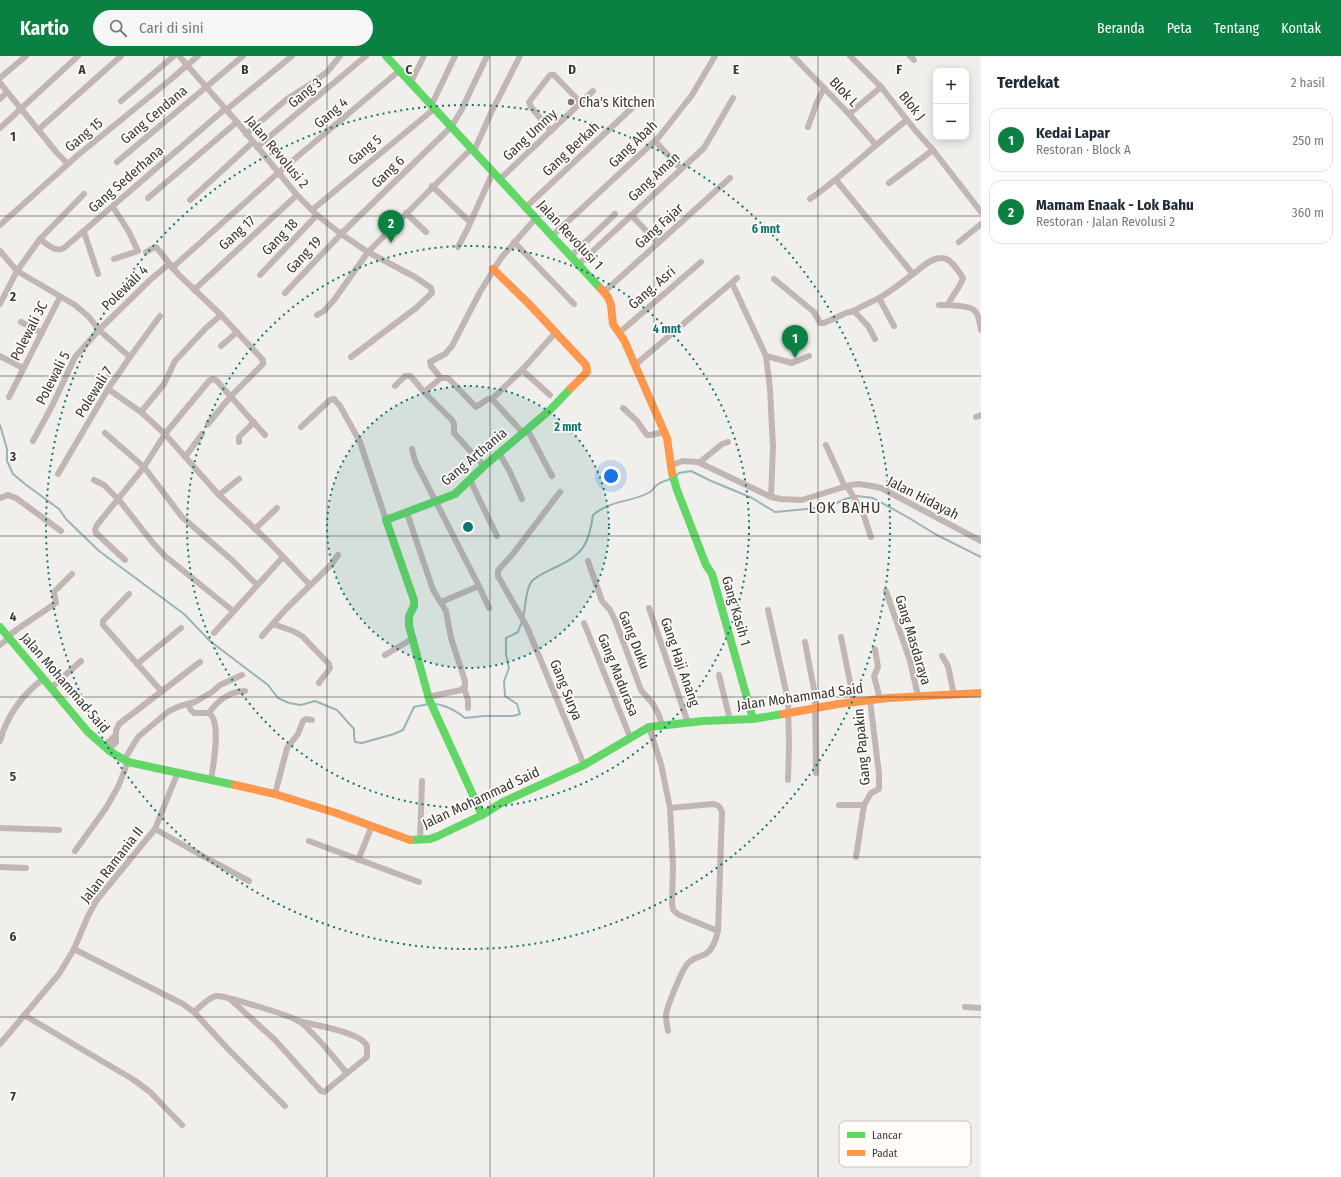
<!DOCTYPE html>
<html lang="id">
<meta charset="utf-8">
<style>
:root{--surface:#fff;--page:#f6f6f7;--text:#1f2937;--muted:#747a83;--line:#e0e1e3;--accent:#0b8043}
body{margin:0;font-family:"Fira Sans Condensed",sans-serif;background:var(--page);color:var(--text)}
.controls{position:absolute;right:12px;top:12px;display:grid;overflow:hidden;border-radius:8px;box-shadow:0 2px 10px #0003}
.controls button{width:36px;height:36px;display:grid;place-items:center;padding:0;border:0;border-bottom:1px solid var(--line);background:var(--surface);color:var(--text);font:20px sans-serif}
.you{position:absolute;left:611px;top:420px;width:14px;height:14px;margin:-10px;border:3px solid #fff;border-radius:50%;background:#1a73e8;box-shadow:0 0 0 6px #1a73e833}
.badge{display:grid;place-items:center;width:26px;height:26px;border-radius:50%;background:var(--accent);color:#fff;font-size:13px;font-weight:700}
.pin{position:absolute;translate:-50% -33px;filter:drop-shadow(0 1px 2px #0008)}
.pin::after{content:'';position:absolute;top:21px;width:14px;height:12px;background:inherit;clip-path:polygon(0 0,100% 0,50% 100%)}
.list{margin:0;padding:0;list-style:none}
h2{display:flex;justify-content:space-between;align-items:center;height:52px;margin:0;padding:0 16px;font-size:17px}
h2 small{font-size:13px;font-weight:400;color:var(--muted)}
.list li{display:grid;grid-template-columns:26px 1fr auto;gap:12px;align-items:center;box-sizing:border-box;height:64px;margin:0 8px 8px;padding:0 8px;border:1px solid var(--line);border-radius:12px}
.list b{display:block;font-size:15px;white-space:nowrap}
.list p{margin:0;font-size:13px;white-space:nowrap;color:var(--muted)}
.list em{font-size:13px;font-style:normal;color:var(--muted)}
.icon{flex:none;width:22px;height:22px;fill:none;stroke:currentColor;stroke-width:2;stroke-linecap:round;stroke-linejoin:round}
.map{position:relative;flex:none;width:981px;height:1121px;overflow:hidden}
header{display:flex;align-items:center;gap:24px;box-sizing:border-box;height:56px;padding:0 20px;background:var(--accent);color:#fff}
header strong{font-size:19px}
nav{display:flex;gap:22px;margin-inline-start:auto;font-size:14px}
.search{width:280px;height:36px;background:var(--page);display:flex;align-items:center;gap:10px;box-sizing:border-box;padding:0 14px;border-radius:22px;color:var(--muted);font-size:15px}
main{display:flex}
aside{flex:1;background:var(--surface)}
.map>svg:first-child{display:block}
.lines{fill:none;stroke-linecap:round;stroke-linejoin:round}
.stream{stroke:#97b5b8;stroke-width:2}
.street{stroke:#c2b6b5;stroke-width:6}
.fast{stroke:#63d668;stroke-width:8}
.slow{stroke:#ff974d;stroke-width:8}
.grid{fill:none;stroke:#373635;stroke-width:1;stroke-opacity:0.55}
.ring{fill:none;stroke:#0f766e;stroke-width:2;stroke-dasharray:2 4}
.poi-dot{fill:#787775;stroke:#fffcf9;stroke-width:1.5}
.labels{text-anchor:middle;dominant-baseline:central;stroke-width:3.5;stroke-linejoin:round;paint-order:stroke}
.street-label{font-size:14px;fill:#373635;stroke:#fffcf9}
.poi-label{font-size:14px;fill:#373635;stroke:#fffcf9;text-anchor:start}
.quarter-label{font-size:16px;letter-spacing:1px;fill:#373635;stroke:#fffcf9}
.key{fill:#fffcf9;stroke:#c3c1be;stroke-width:1}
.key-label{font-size:11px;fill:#373635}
.grid-label{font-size:13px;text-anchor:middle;font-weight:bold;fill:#373635;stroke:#fffcf9;stroke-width:3.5;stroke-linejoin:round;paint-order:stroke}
.centre{fill:#0f766e;stroke:#fffcf9;stroke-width:2}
.ring-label{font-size:12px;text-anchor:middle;font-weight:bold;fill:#0f766e;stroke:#fffcf9;stroke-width:3.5;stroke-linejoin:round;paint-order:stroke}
</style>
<header>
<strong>Kartio</strong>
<div class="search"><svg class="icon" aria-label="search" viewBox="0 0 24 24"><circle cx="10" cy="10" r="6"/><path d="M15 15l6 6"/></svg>Cari di sini</div>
<nav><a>Beranda</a><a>Peta</a><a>Tentang</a><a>Kontak</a></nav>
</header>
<main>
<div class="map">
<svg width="981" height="1121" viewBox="0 0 981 1121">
<rect width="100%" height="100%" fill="#f1efec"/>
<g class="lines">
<g class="stream">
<polyline points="0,369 7,393 7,405 13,418 25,428 59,453 66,463 99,495 184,558 210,585 268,629 278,642 289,647 301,649 315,645 337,654 354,673 354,680 355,686 362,687 394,678 403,674 414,651 428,648"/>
<polyline points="675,421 679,417 691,415 709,424 752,442 775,456 828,451 845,443 857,440 873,442 909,462 935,478 981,501"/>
<path d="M523 561C526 551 525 533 532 525 538 519 548 515 556 511 583 499 589 488 593 459 612 443 631 447 650 436 653 434 654 431 657 429 661 426 667 424 671 423"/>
<path d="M433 648C445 648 456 655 465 662L484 660H513L520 658 517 648 505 640 504 625 509 612 506 598V582L518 576 522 565"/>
</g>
<g class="street">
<polyline points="179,0 237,66 297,139 317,159 341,178 368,196 415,221 431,232 432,237 416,252 351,301"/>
<polyline points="793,0 849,58 876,89"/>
<polyline points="850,0 881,31 915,74 933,94 981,156"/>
<polyline points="910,0 914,4"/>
<polyline points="0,22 26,0"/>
<polyline points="0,27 57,97 68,108"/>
<polyline points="410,28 424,0"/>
<polyline points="0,43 7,36"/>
<polyline points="121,45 174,0"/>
<polyline points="431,50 455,0"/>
<polyline points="226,54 292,0"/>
<polyline points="849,58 881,31"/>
<polyline points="808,71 817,46 824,32"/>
<polyline points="0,72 78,0"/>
<polyline points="38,74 121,0"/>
<polyline points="551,75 531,51 529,46 550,19 554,19 581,47"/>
<polyline points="246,78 287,43 312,27 327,16 340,0"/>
<polyline points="655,85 681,113"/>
<polyline points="257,91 366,0"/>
<polyline points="474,95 491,57 520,0"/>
<polyline points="117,106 243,0"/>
<polyline points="500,123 593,35"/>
<polyline points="836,124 913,218"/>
<polyline points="889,127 933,94"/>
<polyline points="432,130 470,166"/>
<polyline points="148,142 237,66"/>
<path d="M810 143C844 119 874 89 907 64"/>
<polyline points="190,144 253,86"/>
<polyline points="113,151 129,176 138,195 114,203"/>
<polyline points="526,151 632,52"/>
<polyline points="312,154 434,53"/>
<polyline points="406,157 426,176"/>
<polyline points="631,159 658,187"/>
<polyline points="0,169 78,99 170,24 198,0"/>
<polyline points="84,176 98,218"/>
<polyline points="552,180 659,81 692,39 715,0"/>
<path d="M40 183C47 188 55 197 64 192L225 53"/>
<polyline points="514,186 574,248"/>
<polyline points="959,186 981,168"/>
<polyline points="458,191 467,174 493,116"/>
<polyline points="0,195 17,215 75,249 89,261 99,274 130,301 108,333 58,418"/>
<polyline points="146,196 155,191 157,192 178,218 221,259 263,304 263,308 231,340 208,368"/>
<polyline points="571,200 615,158"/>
<polyline points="579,208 704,92 733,42"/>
<polyline points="172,212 278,117 399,15"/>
<polyline points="260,219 317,159"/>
<polyline points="774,223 814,256 820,267 824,267 846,257 854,255"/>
<polyline points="732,227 766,300 770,333 773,391 771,441"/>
<polyline points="194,234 297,139"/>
<polyline points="604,236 730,122"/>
<polyline points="285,237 341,178 451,71 461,55 487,0"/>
<polyline points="879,242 894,270"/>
<polyline points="0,248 17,215 40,183 84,138"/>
<path d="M939 249C947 249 970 249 975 255 979 259 980 268 981 274"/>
<polyline points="317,259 324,255 334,244 368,196 471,93"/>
<polyline points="21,266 42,277"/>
<polyline points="619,277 701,206"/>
<path d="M875 283 868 270 854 255C863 249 872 246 881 241 894 233 905 224 917 215 923 210 932 202 941 202 950 201 958 214 963 222 960 232 952 239 948 249"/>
<polyline points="221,290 237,276"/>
<polyline points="0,300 23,312"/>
<polyline points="766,300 792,307 809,300"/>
<polyline points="130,301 160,260"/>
<polyline points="635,309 737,222"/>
<polyline points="522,314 550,339"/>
<polyline points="441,322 431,310 430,306 445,298 452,290 480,236 501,202 536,162"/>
<polyline points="395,330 405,320 410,320 414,324 424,336 452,364 454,368 454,377 484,410"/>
<polyline points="108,333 141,356 165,378 218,438 269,486 310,529"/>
<polyline points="424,336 441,322 448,322 476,351 488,343 492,343 523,377"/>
<polyline points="9,341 60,241"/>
<polyline points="492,343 522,314 556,276"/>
<polyline points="623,352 637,365 647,379 651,379 664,376"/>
<polyline points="141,356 164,328 175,305 206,272 221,259"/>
<polyline points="976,361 981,359"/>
<polyline points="301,371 330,344 334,343 340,350 360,386 386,464"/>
<polyline points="527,373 552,420"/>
<polyline points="105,377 144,411 182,461 233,505 257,529"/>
<polyline points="33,385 52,350 75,301 99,274 150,224 169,208"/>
<polyline points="239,386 239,381 254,366"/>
<polyline points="826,389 845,431"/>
<polyline points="412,393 415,405 479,530 489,552"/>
<polyline points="499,397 510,416 522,443"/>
<polyline points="185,401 202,378"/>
<polyline points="700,406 722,388 728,386"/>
<polyline points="671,409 683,405 698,406 771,441 781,443 802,444 850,429 859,428 872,430 881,432 981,485"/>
<polyline points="94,424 104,429 119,444 153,487 165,500 233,555"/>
<polyline points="470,424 497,480"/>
<polyline points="847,430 863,457 871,481"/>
<polyline points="560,436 512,499 500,512 498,515 498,520 527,571 584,709"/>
<polyline points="219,439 239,423"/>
<polyline points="0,442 8,439 16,442 61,475"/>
<polyline points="407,457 433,534 446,555 451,582 465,625 465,630 461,634 428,641"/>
<polyline points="255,473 277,452"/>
<polyline points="125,504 96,477 95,474 97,469 144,411 165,378 209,325 212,323 216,324 265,379"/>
<polyline points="588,505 602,545 610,554 615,564 641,634 653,648 659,659 662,669"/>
<polyline points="886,535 910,605 918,640"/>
<polyline points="129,538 103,565 103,569 162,636"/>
<polyline points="441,546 479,530"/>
<polyline points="649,552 688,667"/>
<polyline points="768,554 788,644 789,689 788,724"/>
<polyline points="584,567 630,681"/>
<path d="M273 568 293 575 302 580 329 608 330 612C327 617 322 622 319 627"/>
<polyline points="214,577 283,501"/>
<polyline points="262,580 286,553 331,509 338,499"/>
<polyline points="7,581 19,572 56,547 54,536 72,518"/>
<polyline points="841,581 854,646"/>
<polyline points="805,586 815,639 816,717"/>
<polyline points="0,589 9,582"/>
<polyline points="875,593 878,611 874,620 880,643"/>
<polyline points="385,599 412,583"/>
<polyline points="942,600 948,610 954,639"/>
<polyline points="137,608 181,572"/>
<polyline points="719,619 730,664"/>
<polyline points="51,632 81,605"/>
<polyline points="464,632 468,644 468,652"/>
<path d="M189 648 190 653 194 657H209C222 666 213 710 211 724"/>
<path d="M209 657C217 645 230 635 245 635"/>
<path d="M649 671 661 708 670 752 673 809 672 847 673 854 679 859 718 875C716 882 714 892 707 897 701 901 694 901 688 907 682 914 667 950 666 959 666 964 667 970 668 975"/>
<path d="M0 685C7 660 22 639 43 623"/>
<polyline points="103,691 115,680"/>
<polyline points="108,695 116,686 116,675 119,668 200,606"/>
<polyline points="124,704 138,681 169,655 180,650 195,646 212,636 220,629 242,619"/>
<polyline points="275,738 287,692 298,678 303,665 306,663 312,664"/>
<polyline points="839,749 864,749"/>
<path d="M670 752 713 748C719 749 720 751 722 756L718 875"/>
<polyline points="0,772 59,774"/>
<polyline points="155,773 199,798 249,825"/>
<polyline points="420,784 422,725"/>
<polyline points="309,785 419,826"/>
<polyline points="75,795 106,752 118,731 128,706"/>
<polyline points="856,801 864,749 871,737 879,733 879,718 870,644"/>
<polyline points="358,804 372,770"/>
<polyline points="0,811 26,812"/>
<polyline points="74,893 183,948 194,956 229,994 285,1050"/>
<path d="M230 943 275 984 321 1035 324 1036 367 1001V990C361 976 314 969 298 965"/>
<polyline points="965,951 981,952"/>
<path d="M194 956C200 951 209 941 216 940 224 939 291 960 299 965 317 979 332 1000 347 1017"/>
<polyline points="24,959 134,1024 150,1036 182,1069"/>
<polyline points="0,988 59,918 74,893 88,860 96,845 155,773 178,716"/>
</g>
<g class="fast">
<polyline points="386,0 601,233"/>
<polyline points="672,417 677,434 706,509 712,518 753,663"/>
<polyline points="0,571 88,676 111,696 128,706 235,729"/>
<polyline points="482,759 429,643 409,570 409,560 414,550 414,544 386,464 455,438 484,410 550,354 571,332"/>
<polyline points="410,784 430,783 438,780 482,759 503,746 584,709 649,671 703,665 753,663 783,658"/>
</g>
<g class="slow">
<polyline points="493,213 528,247 586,309 587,316 571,332"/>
<polyline points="601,233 608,241 611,249 613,268 624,284 667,382 672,417"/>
<polyline points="783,658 838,648 888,642 981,637"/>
<polyline points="235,729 275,738 336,757 410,784"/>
</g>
</g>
<path class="grid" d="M164 0V1121M327 0V1121M490 0V1121M654 0V1121M818 0V1121M0 160H981M0 320H981M0 480H981M0 641H981M0 801H981M0 961H981"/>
<circle cx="468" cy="471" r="141" fill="#0f766e" fill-opacity=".12"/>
<g class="ring">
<circle cx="468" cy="471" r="141"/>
<circle cx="468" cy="471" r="281"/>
<circle cx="468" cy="471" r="422"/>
</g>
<circle class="poi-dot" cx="571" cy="46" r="4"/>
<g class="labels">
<g class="street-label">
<text transform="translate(844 36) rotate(46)">Blok L</text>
<text transform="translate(305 37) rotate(-39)">Gang 3</text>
<text transform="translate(912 50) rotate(51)">Blok J</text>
<text transform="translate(331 57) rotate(-40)">Gang 4</text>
<text transform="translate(154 59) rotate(-40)">Gang Cendana</text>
<text transform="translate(84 79) rotate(-40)">Gang 15</text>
<text transform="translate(530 79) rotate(-43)">Gang Ummy</text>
<text transform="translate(633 88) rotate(-44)">Gang Abah</text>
<text transform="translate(571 93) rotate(-43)">Gang Berkah</text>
<text transform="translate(365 94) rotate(-40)">Gang 5</text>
<text transform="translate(277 96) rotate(50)">Jalan Revolusi 2</text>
<text transform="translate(388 116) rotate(-44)">Gang 6</text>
<text transform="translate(654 121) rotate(-43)">Gang Aman</text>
<text transform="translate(126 123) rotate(-41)">Gang Sederhana</text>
<text transform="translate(659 170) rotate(-42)">Gang Fajar</text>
<text transform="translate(237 177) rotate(-42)">Gang 17</text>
<text transform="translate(570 179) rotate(47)">Jalan Revolusi 1</text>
<text transform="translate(280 181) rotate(-46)">Gang 18</text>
<text transform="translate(304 199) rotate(-47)">Gang 19</text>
<text transform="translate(125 232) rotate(-44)">Polewali 4</text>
<text transform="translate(652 232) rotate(-41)">Gang. Asri</text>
<text transform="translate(29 275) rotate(-63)">Polewali 3C</text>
<text transform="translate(53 322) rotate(-63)">Polewali 5</text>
<text transform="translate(94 336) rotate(-58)">Polewali 7</text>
<text transform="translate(474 401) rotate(-40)">Gang Arthania</text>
<text transform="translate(923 442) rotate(27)">Jalan Hidayah</text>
<text transform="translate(736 555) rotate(74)">Gang Kasih 1</text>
<text transform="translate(634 584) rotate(68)">Gang Duku</text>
<text transform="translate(913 584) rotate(73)">Gang Masdaraya</text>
<text transform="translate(680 606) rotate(71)">Gang Haji Anang</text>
<text transform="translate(618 619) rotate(68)">Gang Madurasa</text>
<text transform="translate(65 627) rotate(49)">Jalan Mohammad Said</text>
<text transform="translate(566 634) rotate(68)">Gang Surya</text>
<text transform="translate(800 641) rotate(-8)">Jalan Mohammad Said</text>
<text transform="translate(862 691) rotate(-95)">Gang Papakin</text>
<text transform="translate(481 742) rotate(-25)">Jalan Mohammad Said</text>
<text transform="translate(112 809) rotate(-52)">Jalan Ramania II</text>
</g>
<g class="poi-label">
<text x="579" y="46">Cha's Kitchen</text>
</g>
<g class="quarter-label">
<text x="845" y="451">LOK BAHU</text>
</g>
</g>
<rect x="839" y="1065" width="132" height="46" rx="6" class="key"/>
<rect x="847" y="1076" width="18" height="6" fill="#63d668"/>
<rect x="847" y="1094" width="18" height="6" fill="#ff974d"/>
<g class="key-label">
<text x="872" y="1083">Lancar</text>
<text x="872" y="1101">Padat</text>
</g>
<g class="grid-label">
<text x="82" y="18">A</text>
<text x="245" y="18">B</text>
<text x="409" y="18">C</text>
<text x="572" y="18">D</text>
<text x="736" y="18">E</text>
<text x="899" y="18">F</text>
<text x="13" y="85">1</text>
<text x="13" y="245">2</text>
<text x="13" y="405">3</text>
<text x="13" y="565">4</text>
<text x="13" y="725">5</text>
<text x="13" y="885">6</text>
<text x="13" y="1045">7</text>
</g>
<circle cx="468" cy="471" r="6" class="centre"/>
<g class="ring-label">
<text x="766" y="177">6 mnt</text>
<text x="667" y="277">4 mnt</text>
<text x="568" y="375">2 mnt</text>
</g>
</svg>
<div class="controls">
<button>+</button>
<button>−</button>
</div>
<div class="you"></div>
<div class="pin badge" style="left:795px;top:302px">1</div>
<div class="pin badge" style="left:391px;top:187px">2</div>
</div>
<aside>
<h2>Terdekat<small>2 hasil</small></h2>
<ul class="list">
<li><span class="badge">1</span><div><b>Kedai Lapar</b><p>Restoran · Block A</p></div><em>250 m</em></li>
<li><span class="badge">2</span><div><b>Mamam Enaak - Lok Bahu</b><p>Restoran · Jalan Revolusi 2</p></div><em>360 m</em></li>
</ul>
</aside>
</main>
